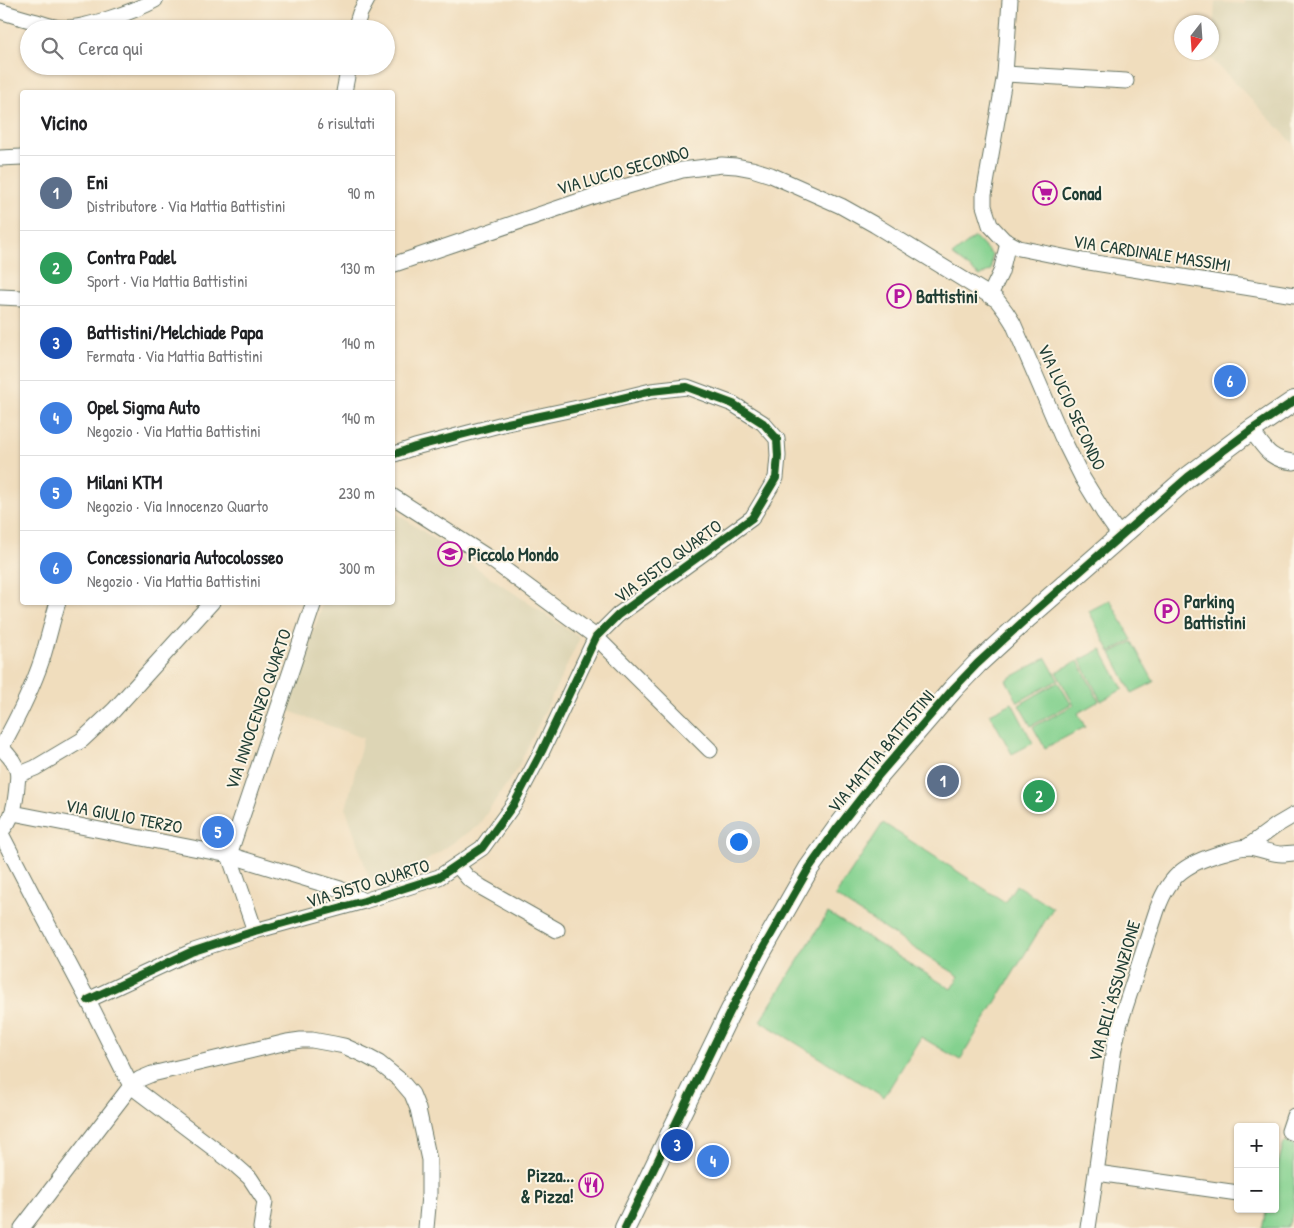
<!DOCTYPE html>
<html lang="it">
<meta charset="utf-8">
<style>
:root{--surface:#fff;--page:#f6f6f6;--text:#202124;--muted:#757577;--line:#e0e0e0;--accent:#b5179e}
body{margin:0;font-family:"Patrick Hand",sans-serif;background:var(--page);color:var(--text)}
.controls{position:absolute;right:15px;bottom:15px;display:grid;overflow:hidden;border-radius:5px;box-shadow:0 1px 4px #0004}
.controls button{width:45px;height:45px;display:grid;place-items:center;padding:0;border:0;border-bottom:1px solid var(--line);background:var(--surface);color:var(--text);font:25px sans-serif}
.compass{position:absolute;left:1174px;top:15px;width:45px;height:45px;border-radius:50%;background:var(--surface);box-shadow:0 1px 4px #0004;rotate:197deg}
.you{position:absolute;left:738px;top:841px;width:18px;height:18px;margin:-12px;border:4px solid #fff;border-radius:50%;background:#1a73e8;box-shadow:0 0 0 8px #1a73e833}
.badge{display:grid;place-items:center;width:32px;height:32px;border-radius:50%;background:var(--accent);color:#fff;font-size:16px;font-weight:700}
.pin{position:absolute;translate:-50% -50%;border:2px solid #fff;box-shadow:0 1px 5px #0006}
.list{margin:0;padding:0;list-style:none}
h2{display:flex;justify-content:space-between;align-items:center;height:65px;margin:0;padding:0 20px;font-size:21px}
h2 small{font-size:16px;font-weight:400;color:var(--muted)}
.list li{display:grid;grid-template-columns:32px 1fr auto;gap:15px;align-items:center;box-sizing:border-box;height:75px;padding:0 20px;border-top:1px solid var(--line)}
.list b{display:block;font-size:19px;white-space:nowrap}
.list p{margin:0;font-size:16px;white-space:nowrap;color:var(--muted)}
.list em{font-size:16px;font-style:normal;color:var(--muted)}
.icon{flex:none;width:28px;height:28px;fill:none;stroke:currentColor;stroke-width:2;stroke-linecap:round;stroke-linejoin:round}
.map{position:relative;flex:none;width:1294px;height:1228px;overflow:hidden}
.search{position:absolute;background:var(--surface);box-shadow:0 1px 4px #0004;left:20px;top:20px;width:375px;height:55px;display:flex;align-items:center;gap:12px;box-sizing:border-box;padding:0 18px;border-radius:28px;color:var(--muted);font-size:19px}
.panel{position:absolute;background:var(--surface);box-shadow:0 1px 4px #0004;left:20px;top:90px;width:375px;height:515px;border-radius:5px}
.map>svg:first-child{display:block}
.built{fill:#ddd5b5}
.green{fill:#84d18f;stroke:#528762}
.lines{fill:none;stroke-linecap:round;stroke-linejoin:round}
.street-casing{stroke:#687564;stroke-width:17}
.secondary-casing{stroke:#687564;stroke-width:22}
.street{stroke:#fff;stroke-width:15}
.secondary{stroke:#fff;stroke-width:20}
.cycleway-casing{stroke:#fcf5e5;stroke-width:11}
.cycleway{stroke:#1b5e20;stroke-width:8}
.labels{text-anchor:middle;dominant-baseline:central;stroke-width:4;stroke-linejoin:round;paint-order:stroke}
.street-label{font-size:18px;fill:#1f3d34;stroke:#fcf5e5}
.poi-label{font-size:18px;font-weight:bold;fill:#1f3d34;stroke:#fcf5e5;text-anchor:start}
</style>
<div class="map">
<svg width="1294" height="1228" viewBox="0 0 1294 1228">
<rect width="100%" height="100%" fill="#fcf5e5"/>
<filter id="ink" filterUnits="userSpaceOnUse"><feTurbulence type="fractalNoise" baseFrequency=".02" numOctaves="2"/><feDisplacementMap in="SourceGraphic" scale="10" xChannelSelector="R" yChannelSelector="G"/><feConvolveMatrix kernelMatrix="1 2 1 2 8 2 1 2 1" color-interpolation-filters="sRGB"/></filter>
<filter id="wash" filterUnits="userSpaceOnUse"><feTurbulence type="fractalNoise" baseFrequency=".0096" numOctaves="4" result="noise"/><feDisplacementMap in="SourceGraphic" scale="20" xChannelSelector="R" yChannelSelector="G"/><feGaussianBlur stdDeviation="1.12" result="paint"/><feColorMatrix in="noise" values="0 0 0 0 0 0 0 0 0 0 0 0 0 0 0 0 0 1.4 0 .05"/><feComposite in="paint" operator="in"/></filter>
<g filter="url(#wash)">
<rect width="100%" height="100%" fill="#f0ddbd"/>
<g class="built">
<polygon points="1245,0 1294,0 1294,144 1206,53 1212,52 1215,2 1245,4"/>
<polygon points="393,511 580,638 518,767 478,826 414,869 369,878 346,809 363,738 286,710 323,603 392,602"/>
</g>
<g class="green">
<polygon points="975,237 992,255 991,270 980,276 952,255"/>
<polygon points="1110,600 1132,640 1110,652 1089,611"/>
<polygon points="1132,642 1154,682 1132,693 1111,653"/>
<polygon points="1101,649 1123,689 1101,701 1080,660"/>
<polygon points="1046,658 1058,680 1018,702 1006,680"/>
<polygon points="1078,661 1099,701 1078,713 1085,727 1045,748 1033,727 1074,705 1056,672"/>
<polygon points="1058,682 1071,704 1031,726 1019,705"/>
<polygon points="1012,703 1033,743 1012,754 990,714"/>
<polygon points="883,823 1005,902 1016,885 1053,908 960,1060 921,1037 884,1097 760,1021 828,913 951,989 959,976 911,946 835,896"/>
<polygon points="1284,1142 1294,1145 1294,1212 1287,1228 1262,1228 1267,1209 1275,1209 1275,1176"/>
</g>
</g>
<g filter="url(#ink)">
<g class="lines">
<g class="street-casing">
<g id="street">
<polyline points="1010,0 1005,74 984,195 984,206 990,225 1004,240 1019,248 1083,261 1294,295"/>
<path d="M0 11C12 15 25 19 37 22 46 25 54 28 63 28 84 29 136 11 155 0"/>
<polyline points="355,29 360,13 367,0"/>
<polyline points="1005,74 1126,81"/>
<polyline points="344,92 349,66"/>
<polyline points="0,158 22,157"/>
<polyline points="392,265 597,195 682,170 722,165 736,166 752,169 771,175 841,206 875,225 997,300 1006,312 1013,323 1062,437 1082,477 1104,513 1120,536"/>
<polyline points="990,295 1001,272 1008,243"/>
<polyline points="0,297 22,298"/>
<path d="M1251 430C1265 448 1269 460 1294 462"/>
<polyline points="392,496 489,558 596,637 710,750"/>
<path d="M0 747C8 754 17 764 18 775 16 795 16 818 0 832"/>
<path d="M1 748C17 719 32 690 42 659 48 640 52 621 58 602"/>
<polyline points="18,775 35,768 82,740 114,710 212,602"/>
<polyline points="13,813 229,855 340,889 364,901"/>
<polyline points="0,832 45,919 88,1000 131,1086 233,1163 250,1178 265,1201 261,1228"/>
<polyline points="1247,847 1277,825 1294,815"/>
<polyline points="229,855 314,602"/>
<polyline points="229,855 255,931"/>
<polyline points="457,865 468,878 481,887 557,930"/>
<polyline points="88,1000 191,952 255,931 364,901 439,877 482,848 514,804 542,751 596,637 618,615 752,518 776,478 778,456 777,439 763,423 733,404 687,387 651,391 606,402 503,424 415,447 392,455"/>
<polyline points="1294,1116 1289,1131 1294,1133"/>
<polyline points="1097,1173 1238,1193"/>
<polyline points="22,1228 131,1086 140,1079 152,1074 228,1056 287,1042 301,1040 312,1040 334,1044 344,1046 366,1056 379,1063 400,1080 412,1094 418,1109 429,1160 429,1196 426,1228"/>
<path d="M1088 1228 1114 1048 1119 1026 1155 916C1167 877 1183 864 1222 853 1230 851 1239 847 1248 847 1260 848 1271 854 1282 854 1286 854 1290 853 1294 853"/>
</g>
</g>
<g class="secondary-casing">
<polyline id="secondary" points="625,1228 729,1014 761,952 809,868 836,830 878,776 953,689 977,664 1028,617 1188,477 1251,430 1294,401"/>
</g>
<use href="#street" class="street"/>
<use href="#secondary" class="secondary"/>
<g class="cycleway-casing">
<g id="cycleway">
<polyline points="88,1000 191,952 255,931 364,901 439,877 482,848 514,804 542,751 596,637 618,615 752,518 776,478 778,456 777,439 763,423 733,404 687,387 651,391 606,402 503,424 415,447 392,455"/>
<polyline points="625,1228 729,1014 761,952 809,868 836,830 878,776 953,689 977,664 1028,617 1188,477 1251,430 1294,401"/>
</g>
</g>
<use href="#cycleway" class="cycleway"/>
</g>
</g>
<defs>
<g id="supermarket-ring" transform="scale(1.25)"><circle r="9.5" fill="#fcf5e5" stroke="#b5179e" stroke-width="1.5"/><path d="M-6-5.5h2.5l.6 2H6L4.5 2H-2.5L-4.4-4H-6ZM-1.5 3.2a1.3 1.3 0 1 0 .1 0ZM3 3.2a1.3 1.3 0 1 0 .1 0Z" fill="#b5179e"/></g>
<g id="parking-ring" transform="scale(1.25)"><circle r="9.5" fill="#fcf5e5" stroke="#b5179e" stroke-width="1.5"/><path d="M-3.5-5.5H1a3.5 3.5 0 0 1 0 7H-1V5.5H-3.5ZM-1-3.4V-.6H.8a1.4 1.4 0 0 0 0-2.8Z" fill="#b5179e"/></g>
<g id="school-ring" transform="scale(1.25)"><circle r="9.5" fill="#fcf5e5" stroke="#b5179e" stroke-width="1.5"/><path d="M0-5L7-2L0 1L-7-2ZM-4 1L0 2.5L4 1V4Q0 6-4 4Z" fill="#b5179e"/></g>
<g id="restaurant-ring" transform="scale(1.25)"><circle r="9.5" fill="#fcf5e5" stroke="#b5179e" stroke-width="1.5"/><path d="M-5-6h1v4h1v-4h1v4h1v-4h1v5L-1.5 .5V6h-2V.5L-5-1ZM5-6V6H3V1.5H1.5Q1.5-4 5-6Z" fill="#b5179e"/></g>
</defs>
<g fill-rule="evenodd">
<use href="#supermarket-ring" x="1045" y="193"/>
<use href="#parking-ring" x="899" y="296"/>
<use href="#school-ring" x="450" y="554"/>
<use href="#parking-ring" x="1167" y="611"/>
<use href="#restaurant-ring" x="591" y="1185"/>
</g>
<g class="labels">
<g class="street-label">
<text transform="translate(623 170) rotate(-16)">VIA LUCIO SECONDO</text>
<text transform="translate(1152 253) rotate(9)">VIA CARDINALE MASSIMI</text>
<text transform="translate(1072 407) rotate(65)">VIA LUCIO SECONDO</text>
<text transform="translate(668 561) rotate(-36)">VIA SISTO QUARTO</text>
<text transform="translate(258 709) rotate(-71)">VIA INNOCENZO QUARTO</text>
<text transform="translate(881 751) rotate(-50)">VIA MATTIA BATTISTINI</text>
<text transform="translate(124 816) rotate(11)">VIA GIULIO TERZO</text>
<text transform="translate(368 883) rotate(-17)">VIA SISTO QUARTO</text>
<text transform="translate(1114 991) rotate(-74)">VIA DELL'ASSUNZIONE</text>
</g>
<g class="poi-label">
<text x="1062" y="193">Conad</text>
<text x="916" y="296">Battistini</text>
<text x="468" y="554">Piccolo Mondo</text>
<text x="1184" y="601">Parking<tspan x="1184" dy="21">Battistini</tspan></text>
<text x="574" y="1175" text-anchor="end">Pizza...<tspan x="574" dy="21">&amp; Pizza!</tspan></text>
</g>
</g>
</svg>
<div class="controls">
<button>+</button>
<button>−</button>
</div>
<svg class="compass" viewBox="-18 -18 36 36"><path d="M0-13l5 13h-10z" fill="#e53935"/><path d="M0 13l5-13h-10z" fill="#757577"/></svg>
<div class="you"></div>
<div class="pin badge" style="left:943px;top:781px;background:#5c6f8a">1</div>
<div class="pin badge" style="left:1039px;top:796px;background:#2e9e5b">2</div>
<div class="pin badge" style="left:677px;top:1145px;background:#1a4fb4">3</div>
<div class="pin badge" style="left:713px;top:1161px;background:#3f7fe0">4</div>
<div class="pin badge" style="left:218px;top:832px;background:#3f7fe0">5</div>
<div class="pin badge" style="left:1230px;top:381px;background:#3f7fe0">6</div>
<div class="search"><svg class="icon" aria-label="search" viewBox="0 0 24 24"><circle cx="10" cy="10" r="6"/><path d="M15 15l6 6"/></svg>Cerca qui</div>
<section class="panel">
<h2>Vicino<small>6 risultati</small></h2>
<ul class="list">
<li><span class="badge" style="background:#5c6f8a">1</span><div><b>Eni</b><p>Distributore · Via Mattia Battistini</p></div><em>90 m</em></li>
<li><span class="badge" style="background:#2e9e5b">2</span><div><b>Contra Padel</b><p>Sport · Via Mattia Battistini</p></div><em>130 m</em></li>
<li><span class="badge" style="background:#1a4fb4">3</span><div><b>Battistini/Melchiade Papa</b><p>Fermata · Via Mattia Battistini</p></div><em>140 m</em></li>
<li><span class="badge" style="background:#3f7fe0">4</span><div><b>Opel Sigma Auto</b><p>Negozio · Via Mattia Battistini</p></div><em>140 m</em></li>
<li><span class="badge" style="background:#3f7fe0">5</span><div><b>Milani KTM</b><p>Negozio · Via Innocenzo Quarto</p></div><em>230 m</em></li>
<li><span class="badge" style="background:#3f7fe0">6</span><div><b>Concessionaria Autocolosseo</b><p>Negozio · Via Mattia Battistini</p></div><em>300 m</em></li>
</ul>
</section>
</div>
